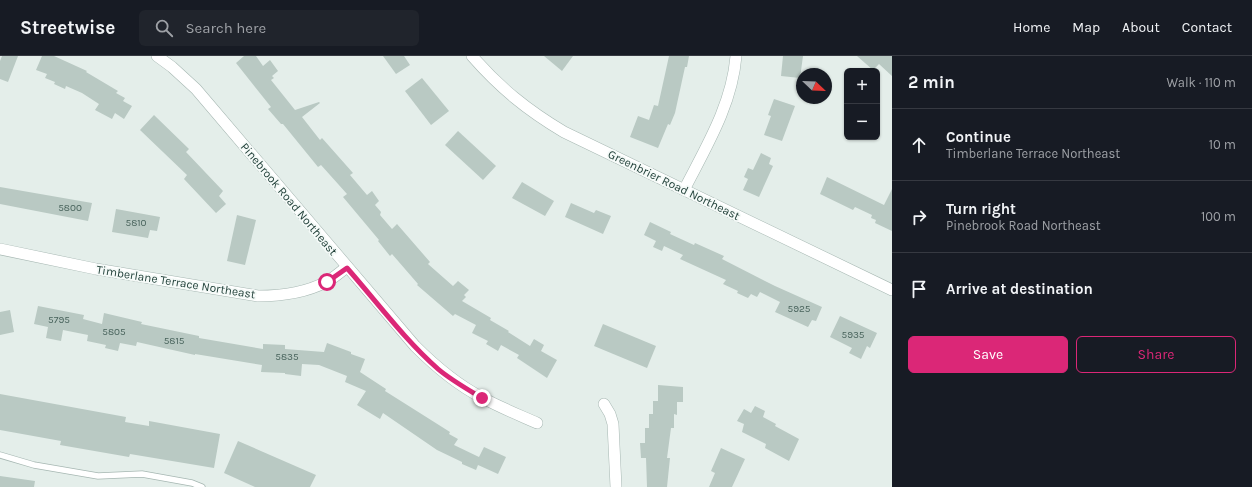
<!DOCTYPE html>
<meta charset="utf-8">
<style>
:root{--surface:#171b24;--page:#20242c;--text:#f1f3f6;--muted:#9ea1a6;--line:#363941;--accent:#db2777}
body{margin:0;font-family:Karla,sans-serif;background:var(--page);color:var(--text)}
.controls{position:absolute;right:12px;top:12px;display:grid;overflow:hidden;border-radius:6px;box-shadow:0 1px 3px #0004}
.controls button{width:36px;height:36px;display:grid;place-items:center;padding:0;border:0;border-bottom:1px solid var(--line);background:var(--surface);color:var(--text);font:20px sans-serif}
.compass{position:absolute;left:796px;top:12px;width:36px;height:36px;border-radius:50%;background:var(--surface);box-shadow:0 1px 3px #0004;rotate:113deg}
.stop{position:absolute;width:12px;height:12px;margin:-9px;border:3px solid #db2777;border-radius:50%;background:#fff}
.stop.end{background:#db2777;border-color:#fff;box-shadow:0 1px 4px #0008}
.list{margin:0;padding:0;list-style:none}
h2{display:flex;justify-content:space-between;align-items:center;height:52px;margin:0;padding:0 16px;font-size:17px}
h2 small{font-size:13px;font-weight:400;color:var(--muted)}
.list li{display:grid;grid-template-columns:26px 1fr auto;gap:12px;align-items:center;box-sizing:border-box;height:72px;padding:0 16px;border-top:1px solid var(--line)}
.list b{display:block;font-size:15px;white-space:nowrap}
.list p{margin:0;font-size:13px;white-space:nowrap;color:var(--muted)}
.list em{font-size:13px;font-style:normal;color:var(--muted)}
.actions{display:flex;gap:8px;padding:12px 16px}
.actions a{flex:1;padding:9px 0;border:1px solid var(--accent);border-radius:6px;text-align:center;font-size:14px;color:var(--accent)}
.actions .main{background:var(--accent);color:#fff}
.icon{flex:none;width:22px;height:22px;fill:none;stroke:currentColor;stroke-width:2;stroke-linecap:round;stroke-linejoin:round}
.map{position:relative;flex:none;width:892px;height:431px;overflow:hidden}
header{display:flex;align-items:center;gap:24px;box-sizing:border-box;height:56px;padding:0 20px;background:var(--surface);border-bottom:1px solid var(--line)}
header strong{font-size:19px}
nav{display:flex;gap:22px;margin-inline-start:auto;font-size:14px}
.search{width:280px;height:36px;background:var(--page);display:flex;align-items:center;gap:10px;box-sizing:border-box;padding:0 14px;border-radius:6px;color:var(--muted);font-size:15px}
main{display:flex}
aside{flex:1;background:var(--surface)}
.map>svg:first-child{display:block}
.building{fill:#b9c9c3}
.lines{fill:none;stroke-linecap:round;stroke-linejoin:round}
.lane-casing{stroke:#a6b7b2;stroke-width:7}
.street-casing{stroke:#a6b7b2;stroke-width:12}
.lane{stroke:#fff;stroke-width:5.5}
.street{stroke:#fff;stroke-width:11}
.route{stroke:#db2777;stroke-width:5}
.labels{text-anchor:middle;dominant-baseline:central;stroke-width:3.5;stroke-linejoin:round;paint-order:stroke}
.number-label{font-size:10px;fill:#48635c}
.street-label{font-size:12px;fill:#22413a;stroke:#f5faf8}
</style>
<header>
<strong>Streetwise</strong>
<div class="search"><svg class="icon" aria-label="search" viewBox="0 0 24 24"><circle cx="10" cy="10" r="6"/><path d="M15 15l6 6"/></svg>Search here</div>
<nav><a>Home</a><a>Map</a><a>About</a><a>Contact</a></nav>
</header>
<main>
<div class="map">
<svg width="892" height="431" viewBox="0 0 892 431">
<rect width="100%" height="100%" fill="#e4eeea"/>
<g class="building">
<polygon points="2,0 18,0 8,26 0,23 0,5"/>
<polygon points="42,0 54,0 87,15 86,16 118,35 116,37 125,42 123,45 132,50 124,63 115,57 112,63 95,54 99,48 82,37 66,30 65,33 54,28 55,26 45,22 47,18 36,14"/>
<polygon points="244,0 256,0 263,10 270,4 278,15 272,20 274,22 271,24 295,54 319,46 320,47 302,61 320,84 322,82 353,117 350,119 367,139 372,135 379,145 375,149 381,156 380,159 392,173 397,168 430,206 428,208 453,230 458,225 469,234 464,239 466,241 462,245 491,262 490,264 509,275 508,276 530,290 534,283 544,289 541,295 557,304 547,322 517,302 519,299 501,289 498,295 486,288 488,285 472,277 476,269 455,258 453,260 417,229 418,228 392,198 390,200 378,185 379,184 343,141 347,138 321,109 318,111 283,68 281,68 268,53 271,51 236,7"/>
<polygon points="383,0 404,0 410,9 396,18"/>
<polygon points="544,0 573,0 562,15"/>
<polygon points="669,0 689,0 687,11 685,11 675,57 670,69 668,68 658,92 630,81 638,60 649,64 654,49 658,50"/>
<polygon points="783,0 803,0 800,22 781,20"/>
<polygon points="857,0 892,0 892,20 879,8 873,14"/>
<polygon points="422,22 449,55 431,69 405,35"/>
<polygon points="774,43 795,50 782,85 764,79 771,60 768,59"/>
<polygon points="154,59 189,93 186,96 223,135 219,140 226,148 216,157 184,123 187,119 140,74"/>
<polygon points="458,75 496,110 483,124 445,89"/>
<polygon points="761,97 771,102 769,108 773,110 759,141 743,134 748,123 744,121 748,112 753,114"/>
<polygon points="827,121 884,149 892,133 892,175 875,167 876,164 871,162 872,159 855,151 853,154 820,138"/>
<polygon points="522,126 554,145 545,160 512,142"/>
<polygon points="0,131 92,147 88,165 0,148"/>
<polygon points="571,147 594,157 596,154 611,160 603,178 565,161"/>
<polygon points="116,153 160,161 157,175 150,174 148,182 112,176"/>
<polygon points="237,159 256,164 245,209 227,205"/>
<polygon points="650,166 671,176 670,178 694,189 695,187 724,200 722,203 775,230 822,251 816,265 812,264 808,271 775,256 780,246 760,236 757,241 751,238 748,242 737,237 738,235 723,228 726,224 680,203 683,199 664,190 662,195 653,191 656,185 644,179"/>
<polygon points="38,250 84,259 83,263 102,268 104,257 142,266 141,268 199,280 199,282 263,293 263,288 285,289 285,293 324,296 327,287 351,296 351,298 365,303 360,316 386,333 385,335 450,376 449,378 458,383 454,389 479,401 484,391 506,401 498,418 478,409 476,414 462,408 462,406 437,394 383,357 380,363 357,349 366,335 345,326 347,320 319,309 302,308 301,320 285,318 285,317 261,316 262,309 195,298 195,299 137,286 136,290 120,287 118,295 105,292 106,289 87,285 88,279 63,274 61,285 46,282 48,271 34,268"/>
<polygon points="10,254 14,276 0,279 0,256"/>
<polygon points="840,260 877,277 870,292 867,290 861,303 849,297 852,292 830,281"/>
<polygon points="603,268 656,290 647,312 594,290"/>
<polygon points="658,329 683,331 683,346 677,346 677,359 674,358 674,372 671,372 667,402 670,402 667,431 647,431 646,402 641,402 640,387 645,387 645,372 649,372 649,358 653,358 653,345 658,345"/>
<polygon points="0,338 126,361 125,366 149,370 149,365 220,378 214,412 130,398 129,401 60,389 61,385 0,374"/>
<polygon points="755,350 765,355 763,361 776,368 775,370 799,383 789,405 765,392 766,388 742,376 744,368 737,365 744,353 751,357"/>
<polygon points="238,385 316,419 310,431 255,431 224,417"/>
<polygon points="721,392 745,403 732,431 709,431 715,417 711,415"/>
<polygon points="0,420 35,425 34,431 0,431"/>
</g>
<g class="lines">
<g class="lane-casing">
<polyline id="lane" points="0,399 34,409 98,420 142,418 192,427 202,431"/>
</g>
<g class="street-casing">
<g id="street">
<path d="M157 0 172 11 196 33 415 290C435 310 456 328 481 341 499 351 519 359 537 367"/>
<path d="M472 0C500 32 527 54 564 76L892 234"/>
<path d="M684 134C706 91 732 49 736 0"/>
<path d="M0 193 96 213 258 240C282 240 305 237 326 226 334 222 340 216 347 211"/>
<polyline points="604,348 610,358 613,368 616,431"/>
</g>
</g>
<use href="#lane" class="lane"/>
<use href="#street" class="street"/>
</g>
<g class="lines">
<path class="route" d="M327 226 347 212C377 246 404 283 438 313 451 324 467 333 482 342"/>
</g>
<g class="labels">
<g class="number-label">
<text x="70" y="152">5800</text>
<text x="136" y="167">5810</text>
<text x="799" y="253">5925</text>
<text x="59" y="264">5795</text>
<text x="114" y="276">5805</text>
<text x="853" y="279">5935</text>
<text x="174" y="285">5815</text>
<text x="287" y="301">5835</text>
</g>
<g class="street-label">
<text transform="translate(674 129) rotate(26)">Greenbrier Road Northeast</text>
<text transform="translate(289 143) rotate(50)">Pinebrook Road Northeast</text>
<text transform="translate(176 226) rotate(9)">Timberlane Terrace Northeast</text>
</g>
</g>
</svg>
<div class="controls">
<button>+</button>
<button>−</button>
</div>
<svg class="compass" viewBox="-18 -18 36 36"><path d="M0-13l5 13h-10z" fill="#e53935"/><path d="M0 13l5-13h-10z" fill="#9ea1a6"/></svg>
<div class="stop" style="left:327px;top:226px"></div>
<div class="stop end" style="left:482px;top:342px"></div>
</div>
<aside>
<h2>2 min<small>Walk · 110 m</small></h2>
<ul class="list">
<li><svg class="icon" aria-label="ahead" viewBox="0 0 24 24"><path d="M12 20V5M6 11l6-6 6 6"/></svg><div><b>Continue</b><p>Timberlane Terrace Northeast</p></div><em>10 m</em></li>
<li><svg class="icon" aria-label="right" viewBox="0 0 24 24"><path d="M7 20v-9h11M14 6l5 5-5 5"/></svg><div><b>Turn right</b><p>Pinebrook Road Northeast</p></div><em>100 m</em></li>
<li><svg class="icon" aria-label="arrive" viewBox="0 0 24 24"><path d="M6 21V4h12l-3 4 3 4H6"/></svg><div><b>Arrive at destination</b></div></li>
</ul>
<div class="actions"><a class="main">Save</a><a>Share</a></div>
</aside>
</main>
